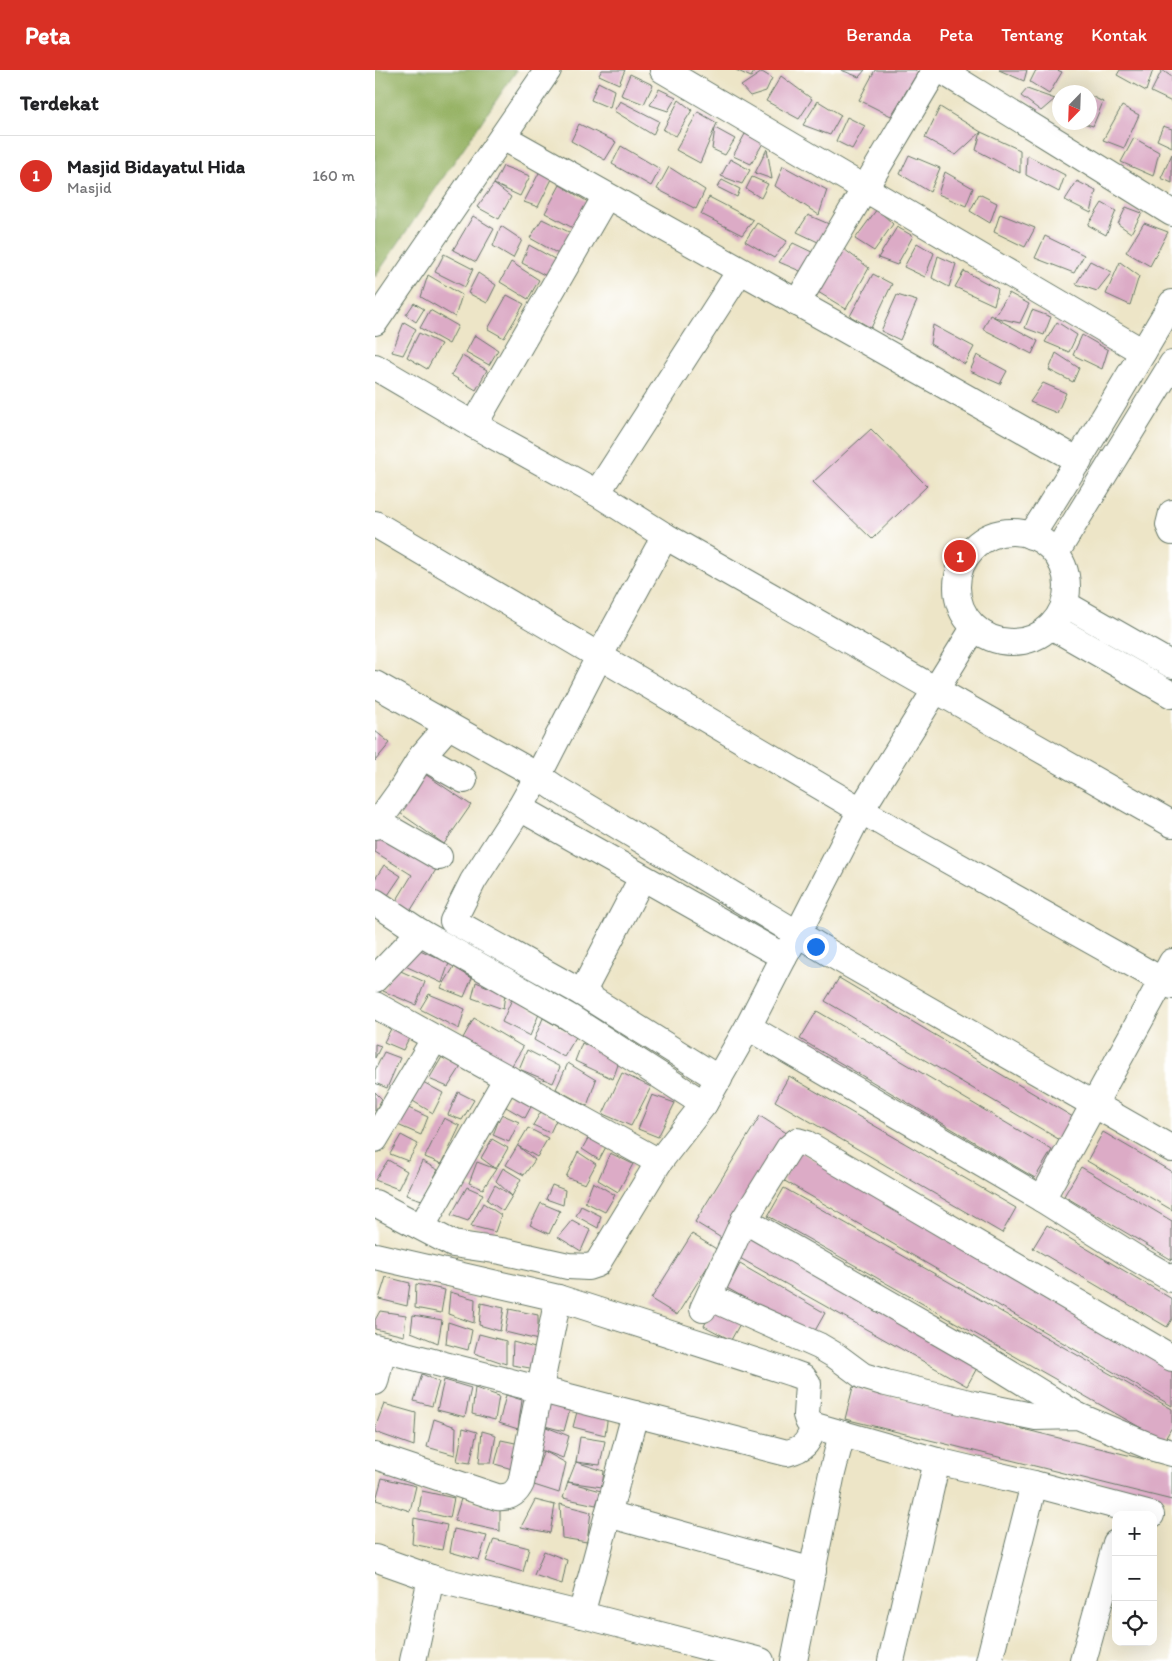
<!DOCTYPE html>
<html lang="id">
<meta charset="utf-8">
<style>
:root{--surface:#fff;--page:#f6f6f6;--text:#202124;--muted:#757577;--line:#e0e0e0;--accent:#d93025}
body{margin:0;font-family:Itim,sans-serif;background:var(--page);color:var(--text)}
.controls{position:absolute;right:15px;bottom:15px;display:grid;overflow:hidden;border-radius:10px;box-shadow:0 5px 20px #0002}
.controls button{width:45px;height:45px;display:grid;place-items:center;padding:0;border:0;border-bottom:1px solid var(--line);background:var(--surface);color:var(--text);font:25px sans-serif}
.compass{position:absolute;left:677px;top:15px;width:45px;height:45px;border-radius:50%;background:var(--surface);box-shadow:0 5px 20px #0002;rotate:203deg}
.you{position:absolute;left:440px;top:876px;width:18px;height:18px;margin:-12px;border:4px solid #fff;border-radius:50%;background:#1a73e8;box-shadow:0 0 0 8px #1a73e833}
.badge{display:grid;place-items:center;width:32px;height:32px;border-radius:50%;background:var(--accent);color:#fff;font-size:16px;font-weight:700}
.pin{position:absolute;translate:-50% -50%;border:2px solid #fff;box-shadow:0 1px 5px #0006}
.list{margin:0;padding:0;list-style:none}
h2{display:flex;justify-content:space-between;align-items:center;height:65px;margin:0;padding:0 20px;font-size:21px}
h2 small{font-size:16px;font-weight:400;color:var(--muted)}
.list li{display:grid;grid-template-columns:32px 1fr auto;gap:15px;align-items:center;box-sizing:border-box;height:80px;padding:0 20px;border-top:1px solid var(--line)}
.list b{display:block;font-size:19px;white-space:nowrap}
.list p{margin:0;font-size:16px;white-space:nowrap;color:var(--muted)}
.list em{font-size:16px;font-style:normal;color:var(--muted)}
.icon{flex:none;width:28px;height:28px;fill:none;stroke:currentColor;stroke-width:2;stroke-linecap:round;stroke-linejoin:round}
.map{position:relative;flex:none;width:797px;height:1591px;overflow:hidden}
header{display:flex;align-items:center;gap:30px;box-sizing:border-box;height:70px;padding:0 25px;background:var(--accent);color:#fff}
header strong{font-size:24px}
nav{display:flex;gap:28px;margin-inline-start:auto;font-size:18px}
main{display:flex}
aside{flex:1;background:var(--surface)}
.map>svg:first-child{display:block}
.forest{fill:#96b265;stroke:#5a784c}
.building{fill:#dcabc6}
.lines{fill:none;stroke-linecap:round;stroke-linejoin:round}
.minor-casing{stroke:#677867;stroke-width:28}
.minor{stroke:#fff;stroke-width:26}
</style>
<header>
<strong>Peta</strong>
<nav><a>Beranda</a><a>Peta</a><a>Tentang</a><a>Kontak</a></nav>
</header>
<main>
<aside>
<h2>Terdekat<small></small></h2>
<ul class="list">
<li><span class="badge">1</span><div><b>Masjid Bidayatul Hida</b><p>Masjid</p></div><em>160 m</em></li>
</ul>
</aside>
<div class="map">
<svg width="797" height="1591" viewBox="0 0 797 1591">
<rect width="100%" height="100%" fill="#fff"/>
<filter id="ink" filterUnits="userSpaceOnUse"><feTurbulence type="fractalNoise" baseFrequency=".02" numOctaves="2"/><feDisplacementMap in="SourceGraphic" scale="10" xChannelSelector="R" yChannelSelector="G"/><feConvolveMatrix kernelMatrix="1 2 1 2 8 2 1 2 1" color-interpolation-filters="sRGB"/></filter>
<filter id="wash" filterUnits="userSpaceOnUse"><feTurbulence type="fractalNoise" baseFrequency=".0096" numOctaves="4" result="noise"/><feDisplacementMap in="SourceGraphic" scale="20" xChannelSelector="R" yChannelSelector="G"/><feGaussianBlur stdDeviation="1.12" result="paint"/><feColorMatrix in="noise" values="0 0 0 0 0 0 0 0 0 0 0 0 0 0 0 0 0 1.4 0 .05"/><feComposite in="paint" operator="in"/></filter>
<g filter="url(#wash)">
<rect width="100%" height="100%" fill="#ede5c7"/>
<polygon class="forest" points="0,0 142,0 0,207"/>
<g id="blocks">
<g class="building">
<polygon points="227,0 250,0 244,14 224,5"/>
<polygon points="361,0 380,0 376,7"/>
<polygon points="466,0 490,0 484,7"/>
<polygon points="500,0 540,0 543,2 516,46 484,30"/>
<polygon points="624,0 652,0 649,11"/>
<polygon points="661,0 682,0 687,2 674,24 655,12"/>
<polygon points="745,0 778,0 771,21 742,5"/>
<polygon points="787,0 797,7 797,32 776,22"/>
<polygon points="387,2 397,8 391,21 375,26 366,16"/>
<polygon points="255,4 278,15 269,34 246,25"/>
<polygon points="406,6 437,29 424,49 391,31"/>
<polygon points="223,12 239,20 235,38 216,30"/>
<polygon points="696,16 709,22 693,22"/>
<polygon points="284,19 301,27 293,41 275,35"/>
<polygon points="652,19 680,29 666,41 646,26"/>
<polygon points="714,25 728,32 718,56 708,53 714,52"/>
<polygon points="304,30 317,40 301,66 288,60"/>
<polygon points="245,31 284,51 278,65 239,41"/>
<polygon points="443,31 466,45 455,65 428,55"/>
<polygon points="747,36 764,45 749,78 728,70"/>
<polygon points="565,37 606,62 581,85 550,68"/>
<polygon points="323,42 342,53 325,93 301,80"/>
<polygon points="472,47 490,56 477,79 461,71"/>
<polygon points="204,54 241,72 230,90 196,71"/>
<polygon points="788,56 797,59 797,77 782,70"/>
<polygon points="340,58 360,69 350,85 337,79"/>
<polygon points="606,62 645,80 645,103 601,80"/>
<polygon points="370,64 388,73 376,94 358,86"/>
<polygon points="759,68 784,82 778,106 746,92"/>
<polygon points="246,76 285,99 276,116 237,94"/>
<polygon points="392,79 397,109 380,103"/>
<polygon points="797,84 797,113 786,108"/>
<polygon points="534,85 565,98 555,122 525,104"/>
<polygon points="652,85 690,105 684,122 651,105"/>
<polygon points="355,89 375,100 367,114 346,106"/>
<polygon points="128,96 155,106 145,126 119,114"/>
<polygon points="408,96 452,120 444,145 400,116"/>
<polygon points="294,97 330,120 321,139 282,119"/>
<polygon points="166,99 177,109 163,137 149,132"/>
<polygon points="570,102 598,118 591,136 563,124"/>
<polygon points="377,107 393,114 386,128 371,119"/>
<polygon points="347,110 365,119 362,127 342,117"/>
<polygon points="702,111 721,121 716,143 690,130"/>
<polygon points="119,114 136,127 124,149 102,137"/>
<polygon points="185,115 213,132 198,158 170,143"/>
<polygon points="604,124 622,133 615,153 595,141"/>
<polygon points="334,127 378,150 367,165 326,144"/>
<polygon points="727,133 741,141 731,165 713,155"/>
<polygon points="751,137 767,143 756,163 743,154"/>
<polygon points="502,139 518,154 499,181 480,169"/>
<polygon points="625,144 660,158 650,177 619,162"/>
<polygon points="433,145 454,154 443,172 422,162"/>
<polygon points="98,146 119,159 101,192 78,180"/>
<polygon points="167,149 198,164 187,186 155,168"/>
<polygon points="382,153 412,171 399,188 370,171"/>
<polygon points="769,153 793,162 775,196 751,182"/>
<polygon points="126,156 147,170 138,188 118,176"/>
<polygon points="522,157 538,166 522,195 503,188"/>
<polygon points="670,166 709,185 699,203 660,188"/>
<polygon points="418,173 441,184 432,204 404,192"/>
<polygon points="542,173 559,183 550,207 529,197"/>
<polygon points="154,175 185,192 175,208 147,193"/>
<polygon points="465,176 494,198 471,239 438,219"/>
<polygon points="69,184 98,199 90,217 60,202"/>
<polygon points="563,186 581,194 574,217 557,208"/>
<polygon points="715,191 737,202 722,221 701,214"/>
<polygon points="136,192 164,210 153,229 125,212"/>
<polygon points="745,192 764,206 755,235 731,224"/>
<polygon points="589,201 623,219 619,235 580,217"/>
<polygon points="103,203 121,215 112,233 93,223"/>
<polygon points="498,204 517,214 496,258 475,246"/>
<polygon points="53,205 87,225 80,247 46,227"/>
<polygon points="634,223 654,234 645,253 619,247"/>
<polygon points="132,225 149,234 129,268 113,259"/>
<polygon points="522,225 542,231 525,270 506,261"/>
<polygon points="39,233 49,239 41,252 31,245"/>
<polygon points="55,240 83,256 74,274 45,258"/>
<polygon points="657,240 676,247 669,265 650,258"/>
<polygon points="615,245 663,271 657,284 608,259"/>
<polygon points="29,252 41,259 28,285 17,282"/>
<polygon points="682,252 702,265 694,282 670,272"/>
<polygon points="558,255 599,277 590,294 555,274"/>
<polygon points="44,263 66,274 52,299 32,287"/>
<polygon points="100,265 123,280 114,295 91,282"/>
<polygon points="707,265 733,280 727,299 698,285"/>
<polygon points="681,283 704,298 698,312 674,300"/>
<polygon points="602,285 632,301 625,314 595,301"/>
<polygon points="87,286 112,300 101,320 76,305"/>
<polygon points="668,313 691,323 682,343 655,332"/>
<polygon points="496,359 552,416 497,469 438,412"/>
<polygon points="0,661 15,673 0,691"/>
<polygon points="41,698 96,735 69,774 15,736"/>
<polygon points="0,760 62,798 31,848 17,838 37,805 0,782"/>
<polygon points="9,795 26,806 7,834 0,830 0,809"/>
<polygon points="34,875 74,893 67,913 26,894"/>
<polygon points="79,897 97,908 89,927 66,918"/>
<polygon points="19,898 50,912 41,935 8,921"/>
<polygon points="464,908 698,1047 685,1070 450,931"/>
<polygon points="101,912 130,924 128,939 97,928"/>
<polygon points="54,924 90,939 84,959 45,939"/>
<polygon points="137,929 164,944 155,966 127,952"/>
<polygon points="442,941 677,1080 660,1108 425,969"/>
<polygon points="99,948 148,977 136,997 88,968"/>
<polygon points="168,948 201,967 189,987 159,970"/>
<polygon points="19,953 36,964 28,980 9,972"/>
<polygon points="207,973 244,992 238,1009 200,991"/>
<polygon points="0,974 6,976 0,988"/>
<polygon points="152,980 185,997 178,1013 144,999"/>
<polygon points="9,982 25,988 12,1018 0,1013 0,1000"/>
<polygon points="67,987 87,995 73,1017 54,1009"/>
<polygon points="193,993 221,1010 212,1036 181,1019"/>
<polygon points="247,1003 276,1017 256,1056 228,1044"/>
<polygon points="414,1006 641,1138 627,1163 400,1031"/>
<polygon points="48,1012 68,1023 58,1043 36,1030"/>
<polygon points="138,1019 158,1033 150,1048 131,1037"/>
<polygon points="0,1022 7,1029 0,1041"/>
<polygon points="83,1022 99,1030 87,1050 73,1045"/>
<polygon points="277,1025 300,1033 283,1067 263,1059"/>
<polygon points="29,1036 53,1047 46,1065 18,1053"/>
<polygon points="167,1040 181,1050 175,1063 158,1055"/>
<polygon points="126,1044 144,1052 134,1072 118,1065"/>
<polygon points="385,1046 413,1064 348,1169 320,1152"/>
<polygon points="69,1048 85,1056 67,1094 50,1087"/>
<polygon points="153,1058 173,1068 162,1087 143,1076 160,1090 149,1105 131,1095"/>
<polygon points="728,1062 797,1102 797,1140 712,1091"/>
<polygon points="216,1063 233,1073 224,1090 207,1079"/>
<polygon points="26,1065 43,1074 33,1091 15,1084"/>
<polygon points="117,1069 133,1078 121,1099 106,1088"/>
<polygon points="424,1081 797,1297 797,1336 408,1110"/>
<polygon points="203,1082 221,1094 210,1114 191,1107"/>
<polygon points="235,1083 258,1094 243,1122 223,1110"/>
<polygon points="13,1090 32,1101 23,1119 0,1110"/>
<polygon points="47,1091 63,1100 47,1130 31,1125"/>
<polygon points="102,1092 121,1099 108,1119 94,1113"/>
<polygon points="706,1097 797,1151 797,1190 689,1126"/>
<polygon points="128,1098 146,1109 137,1126 128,1141 112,1130 120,1115 137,1126 121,1111"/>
<polygon points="218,1112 240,1125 230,1142 210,1132"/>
<polygon points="177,1115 190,1120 188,1135 171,1129"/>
<polygon points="92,1117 108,1124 93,1151 76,1145"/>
<polygon points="409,1118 797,1339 797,1357 789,1371 393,1146"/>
<polygon points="108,1133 126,1145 120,1162 96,1156"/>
<polygon points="166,1133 185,1141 174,1164 155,1155"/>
<polygon points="206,1136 226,1146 223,1158 201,1146"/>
<polygon points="197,1150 215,1160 206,1181 183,1167"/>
<polygon points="672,1155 797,1229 797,1249 792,1257 658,1178"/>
<polygon points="378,1160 607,1289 592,1316 363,1187"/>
<polygon points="317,1164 343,1180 302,1245 276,1229"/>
<polygon points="365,1194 450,1243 437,1266 352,1218"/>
<polygon points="11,1207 35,1213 32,1236 4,1229"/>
<polygon points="41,1214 70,1220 66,1243 40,1238"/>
<polygon points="75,1222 100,1229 99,1253 73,1244"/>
<polygon points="106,1233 129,1238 125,1261 104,1255"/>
<polygon points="339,1237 366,1252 356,1270 329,1256"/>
<polygon points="134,1239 163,1245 163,1270 130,1262"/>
<polygon points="5,1241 31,1245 29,1266 0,1259 0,1250"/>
<polygon points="38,1245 67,1250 63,1273 36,1262"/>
<polygon points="73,1252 97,1260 93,1280 71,1274"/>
<polygon points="104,1264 131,1271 131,1294 99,1283"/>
<polygon points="138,1272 160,1278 155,1298 137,1295"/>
<polygon points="47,1304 64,1312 57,1336 39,1331"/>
<polygon points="69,1310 96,1318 90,1347 62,1340"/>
<polygon points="478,1317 797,1396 797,1430 470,1349"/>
<polygon points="100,1318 124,1326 120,1350 97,1344"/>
<polygon points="131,1325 147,1330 143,1359 124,1353"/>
<polygon points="170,1331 196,1335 189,1361 166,1355"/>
<polygon points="9,1334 41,1343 39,1376 0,1362 0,1358"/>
<polygon points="203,1338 233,1345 230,1365 198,1357"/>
<polygon points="59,1349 81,1357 80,1385 52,1377"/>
<polygon points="166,1355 194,1366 188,1388 169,1381 191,1393 184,1423 156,1414 169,1381 163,1380"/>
<polygon points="88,1358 102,1362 95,1393 82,1391"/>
<polygon points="107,1361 121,1365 116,1393 104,1393"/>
<polygon points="205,1367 230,1371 225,1395 201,1392"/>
<polygon points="126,1370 145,1374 137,1399 120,1394"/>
<polygon points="201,1392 229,1401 227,1417 193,1412 226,1421 221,1435 188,1428 193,1412"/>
<polygon points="7,1408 41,1416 35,1441 1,1430"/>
<polygon points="47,1421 79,1428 75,1448 44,1441"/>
<polygon points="86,1429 125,1439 125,1461 79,1451"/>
<polygon points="160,1430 180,1435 175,1463 146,1457"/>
<polygon points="185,1434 216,1442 212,1472 187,1468"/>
<polygon points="39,1448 72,1455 67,1480 37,1474"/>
<polygon points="79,1459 112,1466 104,1490 75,1482"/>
<polygon points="119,1469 154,1478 148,1502 111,1491"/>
<polygon points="169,1481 192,1490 187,1514 159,1505"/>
</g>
</g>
</g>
<g filter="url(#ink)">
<use href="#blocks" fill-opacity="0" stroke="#677867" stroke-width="1"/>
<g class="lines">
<g class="minor-casing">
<g id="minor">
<polyline points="288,0 768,282"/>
<polyline points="566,0 797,143"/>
<polyline points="128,67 704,391"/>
<polyline points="422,233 560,0"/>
<polyline points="0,252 173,0"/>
<polyline points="0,297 99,355 222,423 290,466 797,754"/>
<polyline points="99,355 231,126"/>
<polyline points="222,423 365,201"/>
<polyline points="797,443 794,455 797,462"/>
<polyline points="0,454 528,765 797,916"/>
<circle cx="637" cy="517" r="55"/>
<path d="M656 466C705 390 751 311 797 233"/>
<polyline points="681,483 797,294"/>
<polyline points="690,534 797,595"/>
<polyline points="676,556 797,625"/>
<polyline points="0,614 163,706 185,721 458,885 797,1079"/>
<polyline points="47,686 89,710"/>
<polyline points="145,738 409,887"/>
<polyline points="3,752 64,787"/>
<polyline points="0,756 24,723 47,686 73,656"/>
<polyline points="267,808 207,923 344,1009"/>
<polyline points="0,832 45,862 194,947 329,1034"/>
<polyline points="0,909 45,862"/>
<polyline points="207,923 78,851 98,811 145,738 163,706 225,585 290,466"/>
<polyline points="0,935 284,1092"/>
<polyline points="373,957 667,1129 759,1187 797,1209"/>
<polyline points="0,1069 60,968"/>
<polyline points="667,1129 797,892"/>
<polyline points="0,1133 78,1174 126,1181 193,1196 213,1197 222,1194 284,1092 329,1034 373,957 409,887 423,863 486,740 599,558"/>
<polyline points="369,1150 619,1294 703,1346"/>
<polyline points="47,1156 132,1008"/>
<polyline points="0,1186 183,1228 417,1303 428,1307 433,1314 431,1345 433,1351 440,1356 562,1391 659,1414 776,1445"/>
<polyline points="334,1227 444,1276 461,1286 488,1306 511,1313 598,1334 661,1347 703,1346 779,1378 797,1383"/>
<polyline points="328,1239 369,1150 414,1078 422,1071 432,1074 797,1288"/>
<polyline points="0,1277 260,1344 206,1545"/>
<polyline points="0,1312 8,1279"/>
<path d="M260 1344 412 1383C431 1378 432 1373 440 1356"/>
<path d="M0 1386 122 1427C134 1428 141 1424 146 1413L183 1228"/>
<polyline points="233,1444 438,1501"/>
<polyline points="0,1488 56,1508 196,1542 386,1591"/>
<polyline points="38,1591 56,1508"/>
<polyline points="419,1591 457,1403 467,1364"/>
<polyline points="516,1591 562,1391"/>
<polyline points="614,1591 659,1414"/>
<polyline points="708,1591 741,1473"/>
</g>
</g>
<use href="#minor" class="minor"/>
</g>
</g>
</svg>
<div class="controls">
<button>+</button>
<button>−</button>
<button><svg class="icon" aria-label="locate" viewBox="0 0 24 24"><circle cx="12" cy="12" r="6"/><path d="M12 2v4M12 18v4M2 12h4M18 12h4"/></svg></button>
</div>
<svg class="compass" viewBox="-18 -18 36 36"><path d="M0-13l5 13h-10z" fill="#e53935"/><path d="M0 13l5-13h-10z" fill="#757577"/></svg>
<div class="you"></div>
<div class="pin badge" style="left:585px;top:486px">1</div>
</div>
</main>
